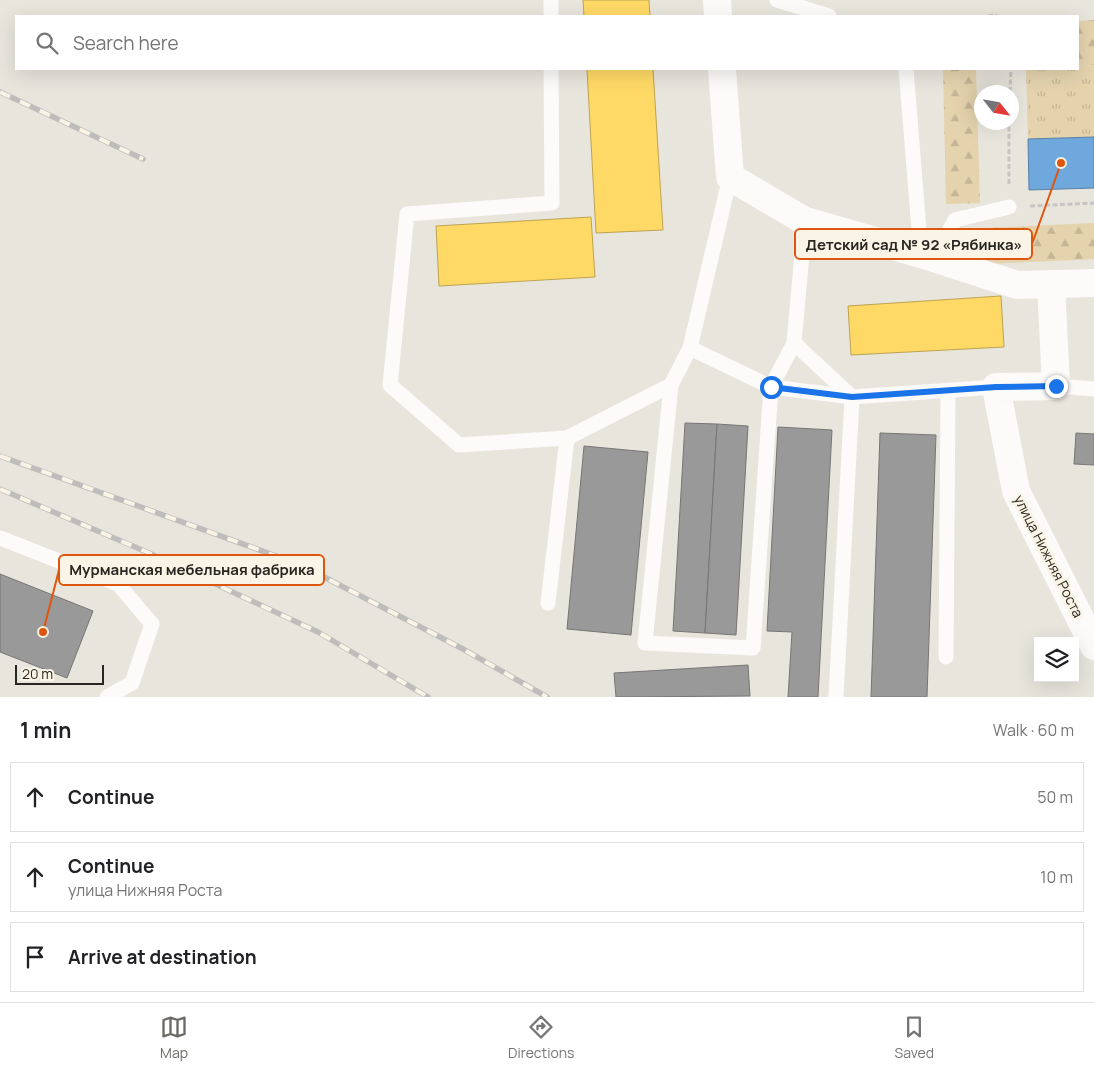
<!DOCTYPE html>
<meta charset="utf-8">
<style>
:root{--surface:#fff;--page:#f6f6f6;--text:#202124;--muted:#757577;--line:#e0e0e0;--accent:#6b6963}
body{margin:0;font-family:Manrope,sans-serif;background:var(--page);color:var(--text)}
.controls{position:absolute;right:15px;bottom:15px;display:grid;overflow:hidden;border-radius:0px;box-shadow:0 5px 20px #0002}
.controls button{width:45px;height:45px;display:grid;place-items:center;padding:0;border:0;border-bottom:1px solid var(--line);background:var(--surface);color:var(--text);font:25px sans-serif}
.compass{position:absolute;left:974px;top:85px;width:45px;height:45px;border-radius:50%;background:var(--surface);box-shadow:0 5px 20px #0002;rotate:121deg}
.scale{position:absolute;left:15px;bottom:12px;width:89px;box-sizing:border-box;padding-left:5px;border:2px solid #282621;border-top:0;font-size:14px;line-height:18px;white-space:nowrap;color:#282621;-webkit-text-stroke:4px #faf4e6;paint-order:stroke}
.stop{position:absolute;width:15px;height:15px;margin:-11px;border:4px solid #1a73e8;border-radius:50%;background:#fff}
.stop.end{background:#1a73e8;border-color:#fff;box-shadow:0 1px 5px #0008}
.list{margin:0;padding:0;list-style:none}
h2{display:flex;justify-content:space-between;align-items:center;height:65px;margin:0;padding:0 20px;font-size:21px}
h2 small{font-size:16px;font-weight:400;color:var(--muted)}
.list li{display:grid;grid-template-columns:32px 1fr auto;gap:15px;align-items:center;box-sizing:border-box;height:70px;margin:0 10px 10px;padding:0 10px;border:1px solid var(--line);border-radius:0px}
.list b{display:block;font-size:19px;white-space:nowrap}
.list p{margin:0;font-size:16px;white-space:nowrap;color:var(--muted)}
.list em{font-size:16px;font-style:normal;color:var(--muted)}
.icon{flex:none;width:28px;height:28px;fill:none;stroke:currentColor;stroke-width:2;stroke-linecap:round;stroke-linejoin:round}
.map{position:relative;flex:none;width:1094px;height:697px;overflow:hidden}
.search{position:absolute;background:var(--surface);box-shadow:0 5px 20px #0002;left:15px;right:15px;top:15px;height:55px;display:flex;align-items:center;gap:12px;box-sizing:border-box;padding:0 18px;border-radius:0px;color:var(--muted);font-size:19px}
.sheet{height:305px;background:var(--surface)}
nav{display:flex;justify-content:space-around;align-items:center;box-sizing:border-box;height:70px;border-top:1px solid var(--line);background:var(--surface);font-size:14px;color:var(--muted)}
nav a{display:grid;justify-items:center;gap:2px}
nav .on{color:var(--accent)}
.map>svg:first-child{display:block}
.forest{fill:url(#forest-firs)}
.park{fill:url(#park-tufts)}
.homes{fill:#ffd966;stroke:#bea351}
.schools{fill:#6fa8dc;stroke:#5a81a4}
.industry{fill:#999;stroke:#777675}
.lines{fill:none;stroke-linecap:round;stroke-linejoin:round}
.path{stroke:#c7c5c3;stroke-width:3;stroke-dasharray:5 2.5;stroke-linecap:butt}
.lane{stroke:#fcfbfa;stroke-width:15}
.street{stroke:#fcfbfa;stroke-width:28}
.rail-casing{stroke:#bebdbb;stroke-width:5.5}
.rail{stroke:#faf4e6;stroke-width:4;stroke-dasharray:11;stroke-linecap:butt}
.route{stroke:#1a73e8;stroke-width:6}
.labels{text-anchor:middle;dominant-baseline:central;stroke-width:5;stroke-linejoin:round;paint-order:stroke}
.street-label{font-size:14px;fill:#282621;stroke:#faf4e6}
.leader{fill:none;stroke:#de560d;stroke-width:2}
.callout-dot{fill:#de560d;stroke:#faf4e6;stroke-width:2}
.callout{fill:#faf4e6;stroke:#de560d;stroke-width:2}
.callout-label{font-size:15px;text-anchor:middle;font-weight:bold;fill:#282621}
</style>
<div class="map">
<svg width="1094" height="697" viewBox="0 0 1094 697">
<defs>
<pattern id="forest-firs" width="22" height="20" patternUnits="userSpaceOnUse" patternTransform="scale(1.25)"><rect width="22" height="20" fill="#e4d3ad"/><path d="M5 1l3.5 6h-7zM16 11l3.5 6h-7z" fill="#c4b595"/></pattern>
<pattern id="park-tufts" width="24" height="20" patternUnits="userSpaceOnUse" patternTransform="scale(1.25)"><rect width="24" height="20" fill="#e4d3ad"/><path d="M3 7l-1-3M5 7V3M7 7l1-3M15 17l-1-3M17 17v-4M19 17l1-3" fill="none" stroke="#c4b595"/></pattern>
</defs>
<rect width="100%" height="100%" fill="#e8e5dd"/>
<g class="forest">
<polygon points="1094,20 1094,65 1078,66 1078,21"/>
<polygon points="943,69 976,69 980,203 946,204"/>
<polygon points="1094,223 1094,259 988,264 962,229"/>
</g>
<polygon class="park" points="1094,65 1094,137 1028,139 1026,69 1078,69 1078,66"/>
<g class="homes">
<polygon points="583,0 649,0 650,16 584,16"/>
<polygon points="587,69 653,69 663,230 596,233"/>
<polygon points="591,217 595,277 439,286 436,226"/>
<polygon points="1001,296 1004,347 851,355 848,306"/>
</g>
<polygon class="schools" points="1094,137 1094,188 1029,190 1028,139"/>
<g class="industry">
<polygon points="685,423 717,424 705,633 673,631"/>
<polygon points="717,424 748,426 736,635 705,633"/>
<polygon points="778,427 832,430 818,697 788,697 792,632 767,631"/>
<polygon points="880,433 936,435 927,697 871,697"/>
<polygon points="1076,433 1094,434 1094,465 1074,464"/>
<polygon points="584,446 648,452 631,635 567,629"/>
<polygon points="0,574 93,611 67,678 0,652"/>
<polygon points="748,665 750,696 616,697 614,673"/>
</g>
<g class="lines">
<g class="path">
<polyline points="988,16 993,15 998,16"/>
<polyline points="1010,92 1011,69"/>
<polyline points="1009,184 1009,122"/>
<polyline points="1030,206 1094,203"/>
</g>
<g class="lane">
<polyline points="551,0 551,16"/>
<polyline points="777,0 829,16"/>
<polyline points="551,69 552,203 407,214 390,385 459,445 567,438"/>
<polyline points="906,69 921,254"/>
<polyline points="730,177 690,348 771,387 852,397 996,387"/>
<polyline points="805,221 794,343 852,397 836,697"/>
<polyline points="933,260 955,220 1009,207"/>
<polyline points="690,348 671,385 645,643 753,648 771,387 794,343"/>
<polyline points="1056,386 1094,389"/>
<polyline points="0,538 118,584 152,624 132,683 107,697"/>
<polyline points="548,603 567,438 671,385"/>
<polyline points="946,657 948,392"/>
</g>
<g class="street">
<polyline points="717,0 718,16"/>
<polyline points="722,69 730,177 805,221 921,254 1017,285 1094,283"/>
<polyline points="1051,284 1056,386 996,387 1016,491 1094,646"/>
</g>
<g class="rail-casing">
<g id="rail">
<polyline points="0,92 143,159"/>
<polyline points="0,456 301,565 463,649 547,697"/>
<polyline points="0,489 149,553 318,632 428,697"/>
</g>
</g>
<use href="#rail" class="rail"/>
</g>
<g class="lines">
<polyline class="route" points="771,387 852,397 996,387 1056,386"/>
</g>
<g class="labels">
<g class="street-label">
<text transform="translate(1049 556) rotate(63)">улица Нижняя Роста</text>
</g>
</g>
<path class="leader" d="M1061 163L1032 244M43 632L59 570"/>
<g class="callout-dot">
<circle cx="1061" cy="163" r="5"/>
<circle cx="43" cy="632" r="5"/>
</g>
<g class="callout">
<rect x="795" y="229" width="237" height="30" rx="5"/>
<rect x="59" y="555" width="265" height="30" rx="5"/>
</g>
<g class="callout-label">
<text x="914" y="250">Детский сад № 92 «Рябинка»</text>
<text x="192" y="575">Мурманская мебельная фабрика</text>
</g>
</svg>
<div class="controls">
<button><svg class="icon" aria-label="layers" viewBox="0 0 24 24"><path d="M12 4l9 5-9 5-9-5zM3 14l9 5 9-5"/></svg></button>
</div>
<svg class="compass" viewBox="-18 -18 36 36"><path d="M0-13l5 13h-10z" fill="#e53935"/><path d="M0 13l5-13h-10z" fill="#757577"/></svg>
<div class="scale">20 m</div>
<div class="stop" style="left:771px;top:387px"></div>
<div class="stop end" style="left:1056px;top:386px"></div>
<div class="search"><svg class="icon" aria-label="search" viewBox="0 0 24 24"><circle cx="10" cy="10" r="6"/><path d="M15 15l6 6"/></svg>Search here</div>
</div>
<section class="sheet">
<h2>1 min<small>Walk · 60 m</small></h2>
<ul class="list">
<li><svg class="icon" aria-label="ahead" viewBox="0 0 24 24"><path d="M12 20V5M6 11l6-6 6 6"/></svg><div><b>Continue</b></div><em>50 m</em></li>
<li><svg class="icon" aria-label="ahead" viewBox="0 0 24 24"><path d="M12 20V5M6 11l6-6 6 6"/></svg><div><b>Continue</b><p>улица Нижняя Роста</p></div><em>10 m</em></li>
<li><svg class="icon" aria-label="arrive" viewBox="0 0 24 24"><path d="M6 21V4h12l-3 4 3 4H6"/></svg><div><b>Arrive at destination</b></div></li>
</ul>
</section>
<nav>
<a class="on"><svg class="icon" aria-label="map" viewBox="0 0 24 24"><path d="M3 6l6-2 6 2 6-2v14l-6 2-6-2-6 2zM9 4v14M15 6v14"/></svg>Map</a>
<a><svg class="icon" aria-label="directions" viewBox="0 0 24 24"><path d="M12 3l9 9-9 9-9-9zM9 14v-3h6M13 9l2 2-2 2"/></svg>Directions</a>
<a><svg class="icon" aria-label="saved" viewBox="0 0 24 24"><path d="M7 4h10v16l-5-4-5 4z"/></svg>Saved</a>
</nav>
